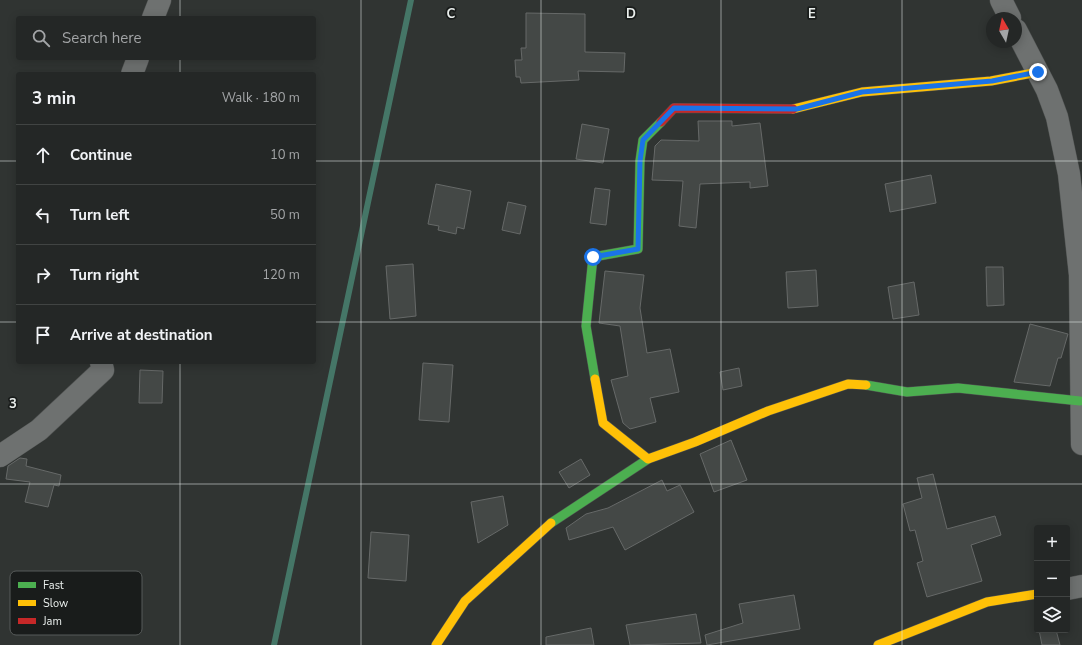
<!DOCTYPE html>
<meta charset="utf-8">
<style>
:root{--surface:#242726;--page:#2c2f2e;--text:#f1f3f6;--muted:#a3a5a7;--line:#414443}
body{margin:0;font-family:"Nunito Sans",sans-serif;background:var(--page);color:var(--text)}
.controls{position:absolute;right:12px;bottom:12px;display:grid;overflow:hidden;border-radius:4px;box-shadow:0 2px 10px #0003}
.controls button{width:36px;height:36px;display:grid;place-items:center;padding:0;border:0;border-bottom:1px solid var(--line);background:var(--surface);color:var(--text);font:20px sans-serif}
.compass{position:absolute;left:986px;top:12px;width:36px;height:36px;border-radius:50%;background:var(--surface);box-shadow:0 2px 10px #0003;rotate:351deg}
.stop{position:absolute;width:12px;height:12px;margin:-9px;border:3px solid #1a73e8;border-radius:50%;background:#fff}
.stop.end{background:#1a73e8;border-color:#fff;box-shadow:0 1px 4px #0008}
.list{margin:0;padding:0;list-style:none}
h2{display:flex;justify-content:space-between;align-items:center;height:52px;margin:0;padding:0 16px;font-size:17px}
h2 small{font-size:13px;font-weight:400;color:var(--muted)}
.list li{display:grid;grid-template-columns:26px 1fr auto;gap:12px;align-items:center;box-sizing:border-box;height:60px;padding:0 16px;border-top:1px solid var(--line)}
.list b{display:block;font-size:15px;white-space:nowrap}
.list em{font-size:13px;font-style:normal;color:var(--muted)}
.icon{flex:none;width:22px;height:22px;fill:none;stroke:currentColor;stroke-width:2;stroke-linecap:round;stroke-linejoin:round}
.map{position:relative;flex:none;width:1082px;height:645px;overflow:hidden}
.search{position:absolute;background:var(--surface);box-shadow:0 2px 10px #0003;left:16px;top:16px;width:300px;height:44px;display:flex;align-items:center;gap:10px;box-sizing:border-box;padding:0 14px;border-radius:4px;color:var(--muted);font-size:15px}
.panel{position:absolute;background:var(--surface);box-shadow:0 2px 10px #0003;left:16px;top:72px;width:300px;height:292px;border-radius:4px}
.map>svg:first-child{display:block}
.lines{fill:none;stroke-linecap:round;stroke-linejoin:round}
.stream{stroke:#457667;stroke-width:6}
.building{fill:#444846;stroke:#666968}
.street-casing{stroke:#4f5251;stroke-width:23}
.fast-casing{stroke:#4f5251;stroke-width:10}
.slow-casing{stroke:#4f5251;stroke-width:10}
.jam-casing{stroke:#4f5251;stroke-width:10}
.street{stroke:#6e7170;stroke-width:22}
.fast{stroke:#4caf50;stroke-width:9}
.slow{stroke:#ffc107;stroke-width:9}
.jam{stroke:#c62828;stroke-width:9}
.route{stroke:#1a73e8;stroke-width:5}
.grid{fill:none;stroke:#e9eeec;stroke-width:1;stroke-opacity:0.55}
.key{fill:#191c1b;stroke:#575b5a;stroke-width:1}
.key-label{font-size:11px;fill:#e9eeec}
.grid-label{font-size:13px;text-anchor:middle;font-weight:bold;fill:#e9eeec;stroke:#191c1b;stroke-width:3.5;stroke-linejoin:round;paint-order:stroke}
</style>
<div class="map">
<svg width="1082" height="645" viewBox="0 0 1082 645">
<rect width="100%" height="100%" fill="#303432"/>
<g class="lines">
<polyline class="stream" points="274,645 411,0"/>
</g>
<g class="building">
<polygon points="526,13 585,14 585,52 625,53 624,72 578,71 579,80 521,83 520,77 516,77 515,60 522,60 521,48 526,48"/>
<polygon points="698,121 732,121 732,126 760,123 768,186 750,188 750,182 700,184 696,228 679,226 683,181 652,180 655,146 661,140 699,141"/>
<polygon points="582,124 609,129 603,163 576,159"/>
<polygon points="931,175 936,203 890,212 885,184"/>
<polygon points="436,184 471,191 464,229 457,227 456,234 438,230 439,226 428,224"/>
<polygon points="595,188 610,190 606,225 590,223"/>
<polygon points="508,202 526,206 520,234 502,230"/>
<polygon points="413,264 416,316 390,319 386,266"/>
<polygon points="986,267 1003,267 1004,305 987,306"/>
<polygon points="816,270 818,306 788,308 786,272"/>
<polygon points="605,271 644,275 640,308 647,353 670,349 679,392 650,398 656,422 630,429 623,423 611,380 628,376 620,326 599,323"/>
<polygon points="914,282 919,315 893,319 888,287"/>
<polygon points="1030,324 1068,334 1061,358 1058,358 1050,386 1014,382"/>
<polygon points="423,363 453,365 449,422 419,420"/>
<polygon points="739,368 742,386 723,390 720,372"/>
<polygon points="140,370 163,371 162,403 139,403"/>
<polygon points="731,440 747,480 714,492 700,454"/>
<polygon points="20,458 27,459 26,466 61,475 59,486 54,485 48,507 25,502 30,482 6,479 8,466"/>
<polygon points="581,459 590,475 569,488 559,472"/>
<polygon points="933,474 947,529 995,516 1001,535 971,545 982,581 927,597 917,563 923,561 915,530 910,531 903,504 922,498 917,478"/>
<polygon points="662,480 667,491 680,485 694,512 625,550 613,527 569,540 566,528 586,514 608,508"/>
<polygon points="503,496 508,525 478,543 471,502"/>
<polygon points="371,532 409,535 406,581 368,578"/>
<polygon points="794,595 800,629 707,645 705,635 743,623 739,604"/>
<polygon points="696,614 701,643 630,645 626,625"/>
<polygon points="591,628 594,645 546,645 546,637"/>
<polygon points="1039,630 1056,630 1060,645 1042,645"/>
</g>
<g class="lines">
<g class="street-casing">
<g id="street">
<polyline points="1001,0 1010,18"/>
<polyline points="153,18 160,0"/>
<polyline points="1016,30 1047,90 1057,117 1069,174 1080,275 1082,444"/>
<polyline points="132,74 138,58"/>
<polyline points="0,456 39,430 103,370 101,362"/>
<polyline points="1067,589 1082,586"/>
</g>
</g>
<g class="fast-casing">
<g id="fast">
<polyline points="595,379 586,326 593,257 638,249 640,161 643,140 661,122"/>
<polyline points="866,385 907,392 958,388 1080,401"/>
<polyline points="551,523 648,459"/>
</g>
</g>
<g class="slow-casing">
<g id="slow">
<polyline points="793,109 862,92 991,81 1038,72"/>
<polyline points="595,379 603,423 648,459 695,442 768,411 848,384 866,385"/>
<polyline points="436,645 465,601 551,523"/>
<polyline points="878,645 987,602 1037,594"/>
</g>
</g>
<g class="jam-casing">
<polyline id="jam" points="661,122 674,108 793,109"/>
</g>
<use href="#street" class="street"/>
<use href="#fast" class="fast"/>
<use href="#slow" class="slow"/>
<use href="#jam" class="jam"/>
</g>
<g class="lines">
<polyline class="route" points="593,257 638,249 640,161 643,140 674,108 797,109 862,92 992,81 1038,72"/>
</g>
<path class="grid" d="M180 0V18M361 0V645M541 0V645M721 0V645M902 0V645M180 58V74M0 161H18M314 161H1082M0 322H18M314 322H1082M180 362V645M0 484H1082"/>
<rect x="10" y="571" width="132" height="64" rx="6" class="key"/>
<rect x="18" y="582" width="18" height="6" fill="#4caf50"/>
<rect x="18" y="600" width="18" height="6" fill="#ffc107"/>
<rect x="18" y="618" width="18" height="6" fill="#c62828"/>
<g class="key-label">
<text x="43" y="589">Fast</text>
<text x="43" y="607">Slow</text>
<text x="43" y="625">Jam</text>
</g>
<g class="grid-label">
<text x="451" y="18">C</text>
<text x="631" y="18">D</text>
<text x="812" y="18">E</text>
<text x="13" y="408">3</text>
</g>
</svg>
<div class="controls">
<button>+</button>
<button>−</button>
<button><svg class="icon" aria-label="layers" viewBox="0 0 24 24"><path d="M12 4l9 5-9 5-9-5zM3 14l9 5 9-5"/></svg></button>
</div>
<svg class="compass" viewBox="-18 -18 36 36"><path d="M0-13l5 13h-10z" fill="#e53935"/><path d="M0 13l5-13h-10z" fill="#a3a5a7"/></svg>
<div class="stop" style="left:593px;top:257px"></div>
<div class="stop end" style="left:1038px;top:72px"></div>
<div class="search"><svg class="icon" aria-label="search" viewBox="0 0 24 24"><circle cx="10" cy="10" r="6"/><path d="M15 15l6 6"/></svg>Search here</div>
<section class="panel">
<h2>3 min<small>Walk · 180 m</small></h2>
<ul class="list">
<li><svg class="icon" aria-label="ahead" viewBox="0 0 24 24"><path d="M12 20V5M6 11l6-6 6 6"/></svg><div><b>Continue</b></div><em>10 m</em></li>
<li><svg class="icon" aria-label="left" viewBox="0 0 24 24"><path d="M17 20v-9H6M10 6l-5 5 5 5"/></svg><div><b>Turn left</b></div><em>50 m</em></li>
<li><svg class="icon" aria-label="right" viewBox="0 0 24 24"><path d="M7 20v-9h11M14 6l5 5-5 5"/></svg><div><b>Turn right</b></div><em>120 m</em></li>
<li><svg class="icon" aria-label="arrive" viewBox="0 0 24 24"><path d="M6 21V4h12l-3 4 3 4H6"/></svg><div><b>Arrive at destination</b></div></li>
</ul>
</section>
</div>
